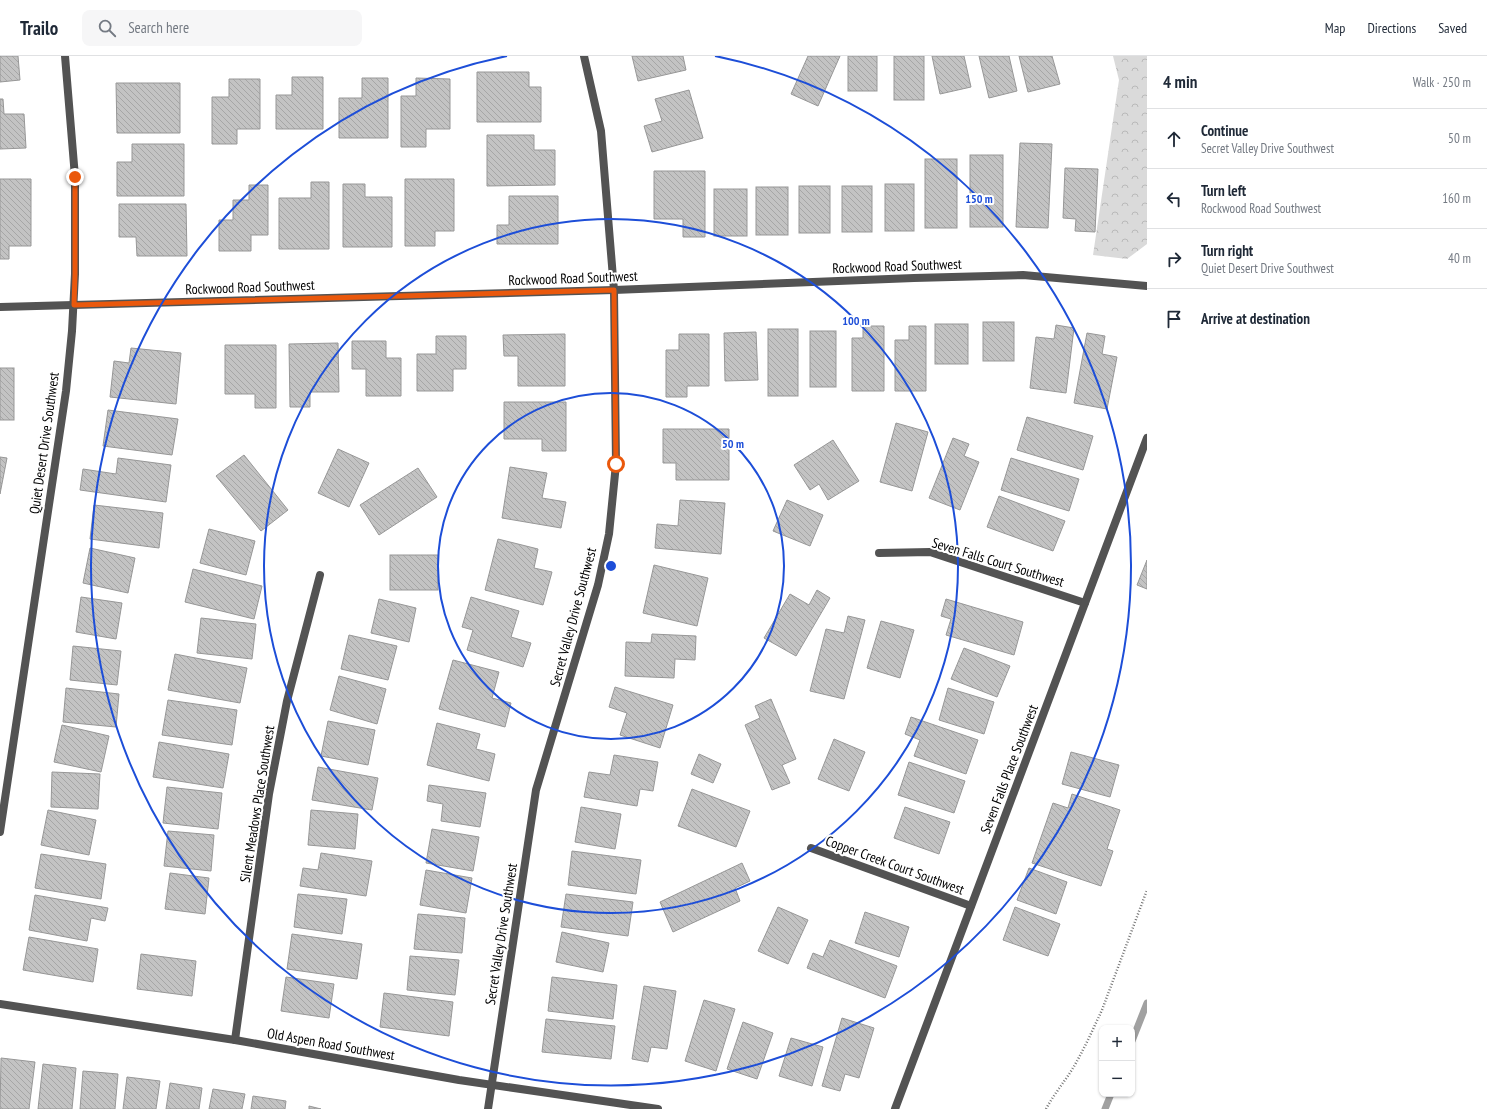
<!DOCTYPE html>
<meta charset="utf-8">
<style>
:root{--surface:#fff;--page:#f6f6f7;--text:#1f2937;--muted:#747a83;--line:#e0e1e3}
body{margin:0;font-family:"PT Sans Narrow",sans-serif;background:var(--page);color:var(--text)}
.controls{position:absolute;right:12px;bottom:12px;display:grid;overflow:hidden;border-radius:8px;box-shadow:0 1px 3px #0004}
.controls button{width:36px;height:36px;display:grid;place-items:center;padding:0;border:0;border-bottom:1px solid var(--line);background:var(--surface);color:var(--text);font:20px sans-serif}
.stop{position:absolute;width:12px;height:12px;margin:-9px;border:3px solid #ea580c;border-radius:50%;background:#fff}
.stop.end{background:#ea580c;border-color:#fff;box-shadow:0 1px 4px #0008}
.list{margin:0;padding:0;list-style:none}
h2{display:flex;justify-content:space-between;align-items:center;height:52px;margin:0;padding:0 16px;font-size:17px}
h2 small{font-size:13px;font-weight:400;color:var(--muted)}
.list li{display:grid;grid-template-columns:26px 1fr auto;gap:12px;align-items:center;box-sizing:border-box;height:60px;padding:0 16px;border-top:1px solid var(--line)}
.list b{display:block;font-size:15px;white-space:nowrap}
.list p{margin:0;font-size:13px;white-space:nowrap;color:var(--muted)}
.list em{font-size:13px;font-style:normal;color:var(--muted)}
.icon{flex:none;width:22px;height:22px;fill:none;stroke:currentColor;stroke-width:2;stroke-linecap:round;stroke-linejoin:round}
.map{position:relative;flex:none;width:1147px;height:1053px;overflow:hidden}
header{display:flex;align-items:center;gap:24px;box-sizing:border-box;height:56px;padding:0 20px;background:var(--surface);border-bottom:1px solid var(--line)}
header strong{font-size:19px}
nav{display:flex;gap:22px;margin-inline-start:auto;font-size:14px}
.search{width:280px;height:36px;background:var(--page);display:flex;align-items:center;gap:10px;box-sizing:border-box;padding:0 14px;border-radius:8px;color:var(--muted);font-size:15px}
main{display:flex}
aside{flex:1;background:var(--surface)}
.map>svg:first-child{display:block}
.forest{fill:url(#forest-crowns)}
.lines{fill:none;stroke-linecap:round;stroke-linejoin:round}
.stream{stroke:#a1a1a1;stroke-width:7}
.building{fill:url(#building-back-hatch);stroke:#979797}
.path{stroke:#757575;stroke-width:2.5;stroke-dasharray:1 2;stroke-linecap:butt}
.minor{stroke:#535353;stroke-width:8}
.route{stroke:#ea580c;stroke-width:5}
.ring{fill:none;stroke:#1d4ed8;stroke-width:2}
.labels{text-anchor:middle;dominant-baseline:central;stroke-width:4;stroke-linejoin:round;paint-order:stroke}
.street-label{font-size:14px;fill:#000;stroke:#fff}
.centre{fill:#1d4ed8;stroke:#fff;stroke-width:2}
.ring-label{font-size:12px;text-anchor:middle;font-weight:bold;fill:#1d4ed8;stroke:#fff;stroke-width:4;stroke-linejoin:round;paint-order:stroke}
</style>
<header>
<strong>Trailo</strong>
<div class="search"><svg class="icon" aria-label="search" viewBox="0 0 24 24"><circle cx="10" cy="10" r="6"/><path d="M15 15l6 6"/></svg>Search here</div>
<nav><a>Map</a><a>Directions</a><a>Saved</a></nav>
</header>
<main>
<div class="map">
<svg width="1147" height="1053" viewBox="0 0 1147 1053">
<defs>
<pattern id="forest-crowns" width="20" height="18" patternUnits="userSpaceOnUse"><rect width="20" height="18" fill="#dadada"/><path d="M2 6a3 3 0 1 1 6 0M12 15a3 3 0 1 1 6 0" fill="none" stroke="#b9b9b9"/></pattern>
<pattern id="building-back-hatch" width="6" height="6" patternUnits="userSpaceOnUse"><rect width="6" height="6" fill="#c3c3c3"/><path d="M-1 5l2 2M0 0l6 6M5-1l2 2" fill="none" stroke="#a6a6a6"/></pattern>
</defs>
<rect width="100%" height="100%" fill="#fff"/>
<polygon class="forest" points="1113,0 1147,0 1147,188 1127,203 1093,199 1119,24"/>
<g class="lines">
<g class="stream">
<polyline points="1132,985 1147,947"/>
<polyline points="1105,1053 1111,1038"/>
</g>
</g>
<g class="building">
<polygon points="0,0 18,0 20,24 0,26"/>
<polygon points="632,0 683,0 686,14 638,25"/>
<polygon points="808,0 840,0 818,50 791,38"/>
<rect x="848" y="0" width="29" height="35"/>
<rect x="894" y="0" width="30" height="44"/>
<polygon points="932,0 964,0 971,31 940,38"/>
<polygon points="979,0 1009,0 1017,35 989,42"/>
<polygon points="1019,0 1052,0 1060,28 1028,36"/>
<polygon points="477,16 529,16 529,31 541,31 541,66 477,66"/>
<polygon points="292,21 323,21 323,73 276,73 276,39 292,39"/>
<polygon points="362,22 388,22 388,82 339,82 339,42 362,42"/>
<polygon points="416,22 450,23 450,73 426,73 426,91 401,91 401,40 416,40"/>
<polygon points="229,23 260,23 260,73 237,73 237,88 212,88 212,41 229,41"/>
<polygon points="116,27 180,27 180,77 117,77"/>
<polygon points="689,34 703,82 652,96 644,70 662,65 655,43"/>
<polygon points="0,43 3,43 4,58 24,58 26,92 0,93"/>
<polygon points="487,79 534,79 534,94 555,94 555,129 487,130"/>
<polygon points="1020,87 1052,88 1048,172 1016,171"/>
<polygon points="132,88 184,88 184,140 117,140 117,106 132,106"/>
<rect x="970" y="99" width="33" height="72"/>
<rect x="925" y="103" width="32" height="69"/>
<polygon points="1065,112 1098,113 1095,176 1075,175 1076,163 1063,162"/>
<polygon points="654,115 705,115 705,181 683,181 683,163 654,163"/>
<polygon points="0,123 31,123 31,190 9,190 9,203 0,203"/>
<polygon points="405,123 454,123 454,175 435,175 435,190 405,190"/>
<polygon points="311,126 329,126 329,193 279,193 279,142 311,142"/>
<polygon points="343,128 365,128 365,141 392,141 392,191 343,191"/>
<rect x="885" y="128" width="29" height="47"/>
<polygon points="249,129 268,129 268,179 251,179 251,195 219,195 219,164 233,164 233,144 249,144"/>
<rect x="799" y="130" width="31" height="47"/>
<rect x="842" y="130" width="30" height="46"/>
<rect x="756" y="131" width="32" height="48"/>
<rect x="714" y="133" width="33" height="47"/>
<polygon points="509,140 558,140 558,188 497,188 497,169 509,169"/>
<polygon points="119,148 186,148 187,200 137,200 136,181 119,181"/>
<rect x="983" y="266" width="31" height="39"/>
<rect x="935" y="268" width="33" height="40"/>
<polygon points="1056,269 1074,272 1066,337 1030,332 1036,281 1054,283"/>
<polygon points="863,270 884,270 884,335 852,335 852,282 863,282"/>
<polygon points="909,270 926,270 926,335 895,335 895,284 909,284"/>
<rect x="768" y="273" width="30" height="67"/>
<rect x="810" y="275" width="26" height="56"/>
<polygon points="756,276 758,324 725,325 724,277"/>
<polygon points="1087,277 1105,280 1102,298 1117,301 1107,353 1074,347"/>
<polygon points="565,278 565,330 518,330 518,300 504,300 503,279"/>
<polygon points="679,278 709,278 709,330 687,330 687,341 666,341 666,294 679,294"/>
<polygon points="436,280 466,280 466,313 453,313 453,335 417,335 417,298 436,298"/>
<polygon points="352,285 386,285 386,302 401,302 401,340 366,340 366,313 352,313"/>
<polygon points="338,287 339,336 310,336 310,351 290,351 289,288"/>
<polygon points="225,289 276,289 276,352 255,352 255,338 225,338"/>
<polygon points="131,292 181,297 176,348 110,341 114,305 129,307"/>
<rect x="0" y="312" width="14" height="52"/>
<polygon points="504,346 566,346 566,395 542,395 542,383 504,383"/>
<polygon points="108,354 178,363 172,399 103,390"/>
<polygon points="1027,361 1093,380 1083,414 1017,394"/>
<polygon points="896,367 928,376 912,435 880,426"/>
<polygon points="663,373 729,373 729,424 676,424 676,407 663,407"/>
<polygon points="953,382 969,388 964,400 979,406 960,454 929,442"/>
<polygon points="833,384 859,425 828,444 819,428 810,434 794,409"/>
<polygon points="338,393 369,407 349,451 318,437"/>
<polygon points="244,399 288,454 261,475 216,420"/>
<polygon points="0,401 7,402 0,438"/>
<polygon points="118,402 171,409 166,446 80,434 83,413 116,418"/>
<polygon points="1011,402 1079,423 1069,455 1001,434"/>
<polygon points="510,411 547,417 542,442 566,446 561,472 502,462"/>
<polygon points="418,412 437,441 379,479 360,449"/>
<polygon points="999,440 1065,465 1053,495 987,471"/>
<polygon points="680,444 725,447 721,498 655,492 657,468 678,470"/>
<polygon points="787,444 823,459 810,490 773,475"/>
<polygon points="94,449 163,457 159,492 90,483"/>
<polygon points="209,473 255,485 246,519 200,507"/>
<polygon points="498,483 538,493 534,512 552,516 543,549 485,534"/>
<polygon points="90,492 135,502 128,537 83,527"/>
<rect x="390" y="499" width="48" height="35"/>
<polygon points="1147,504 1147,533 1137,529"/>
<polygon points="654,509 708,522 697,570 643,557"/>
<polygon points="193,513 262,530 254,563 185,546"/>
<polygon points="817,534 830,542 796,600 764,582 790,538 809,549"/>
<polygon points="81,541 122,547 116,583 76,576"/>
<polygon points="471,541 519,555 511,581 531,587 523,611 467,594 473,574 462,571"/>
<polygon points="379,543 416,552 409,586 371,577"/>
<polygon points="946,543 1023,566 1014,599 946,579 951,563 941,560"/>
<polygon points="848,560 865,564 844,643 810,635 826,573 844,577"/>
<polygon points="201,562 256,568 252,603 197,597"/>
<polygon points="881,565 914,574 900,622 867,612"/>
<polygon points="652,578 696,580 695,604 675,603 674,622 625,620 626,586 651,587"/>
<polygon points="349,579 397,590 388,624 341,613"/>
<polygon points="73,590 121,595 117,629 70,624"/>
<polygon points="964,592 1010,610 997,641 951,623"/>
<polygon points="175,598 247,612 240,647 168,634"/>
<polygon points="453,604 499,616 492,642 511,647 505,671 439,653"/>
<polygon points="339,620 386,633 377,668 330,654"/>
<polygon points="615,631 673,649 660,692 620,679 627,657 609,651"/>
<polygon points="66,632 119,638 116,671 63,666"/>
<polygon points="948,632 994,646 984,678 939,664"/>
<polygon points="771,643 796,703 782,709 790,727 772,734 745,669 760,662 755,650"/>
<polygon points="168,644 237,654 232,689 162,679"/>
<polygon points="911,661 978,684 966,718 914,700 920,684 905,678"/>
<polygon points="328,665 375,674 368,709 321,700"/>
<polygon points="437,667 480,678 476,693 495,698 489,725 427,709"/>
<polygon points="62,669 109,680 101,716 54,706"/>
<polygon points="834,683 865,696 849,735 818,723"/>
<polygon points="159,686 229,698 223,732 153,721"/>
<polygon points="1071,696 1119,709 1110,741 1062,728"/>
<polygon points="699,698 721,708 713,727 691,718"/>
<polygon points="614,699 658,706 653,735 640,733 637,750 584,741 589,716 610,719"/>
<polygon points="909,706 965,725 954,757 898,739"/>
<polygon points="318,711 378,722 372,754 312,744"/>
<polygon points="52,716 100,718 98,753 51,751"/>
<polygon points="429,729 486,737 480,771 441,765 443,748 427,745"/>
<polygon points="167,731 222,737 218,773 163,767"/>
<polygon points="692,733 750,755 736,791 678,770"/>
<polygon points="1072,738 1120,754 1107,793 1113,795 1101,830 1032,807 1053,747 1068,752"/>
<polygon points="581,751 621,758 615,793 575,786"/>
<polygon points="905,751 950,766 939,798 894,782"/>
<polygon points="48,754 96,764 89,799 41,789"/>
<polygon points="311,754 358,758 355,793 308,789"/>
<polygon points="432,773 479,781 473,815 426,807"/>
<polygon points="168,775 214,779 211,815 164,810"/>
<polygon points="572,795 641,804 636,838 568,829"/>
<polygon points="321,797 372,805 366,840 300,830 303,812 318,814"/>
<polygon points="41,798 106,808 101,843 35,832"/>
<polygon points="742,807 750,825 735,832 740,845 673,876 660,846"/>
<polygon points="1029,812 1067,826 1056,858 1017,844"/>
<polygon points="426,814 472,822 466,857 420,849"/>
<polygon points="170,817 209,822 205,858 165,853"/>
<polygon points="298,838 347,843 342,878 294,871"/>
<polygon points="566,838 633,846 628,880 561,871"/>
<polygon points="35,839 108,852 105,865 91,862 87,885 29,874"/>
<polygon points="778,851 808,864 788,908 758,895"/>
<polygon points="1015,851 1060,868 1048,900 1003,884"/>
<polygon points="865,856 909,871 899,901 855,887"/>
<polygon points="418,858 465,862 462,897 414,893"/>
<polygon points="562,876 609,887 603,916 556,906"/>
<polygon points="292,878 362,888 357,923 287,913"/>
<polygon points="29,881 98,893 93,926 23,914"/>
<polygon points="830,884 897,910 885,942 807,912 813,897 823,901"/>
<polygon points="141,898 196,905 192,940 137,933"/>
<polygon points="410,900 459,904 455,939 407,934"/>
<polygon points="286,921 334,928 329,962 281,955"/>
<polygon points="552,921 617,929 613,963 548,955"/>
<polygon points="644,930 676,935 667,993 651,991 648,1006 632,1003"/>
<polygon points="384,937 453,946 449,980 380,971"/>
<polygon points="704,944 735,953 716,1015 685,1005"/>
<polygon points="842,962 874,972 859,1022 845,1018 840,1035 822,1030"/>
<polygon points="546,963 615,970 611,1003 542,996"/>
<polygon points="743,966 773,977 757,1023 727,1013"/>
<polygon points="791,982 823,991 812,1030 779,1020"/>
<polygon points="1,1002 35,1006 29,1053 0,1053"/>
<polygon points="43,1008 76,1012 72,1053 38,1053"/>
<polygon points="83,1015 118,1018 115,1053 80,1053"/>
<polygon points="127,1021 160,1025 156,1053 123,1053"/>
<polygon points="170,1027 202,1032 199,1053 166,1053"/>
<polygon points="213,1033 245,1038 242,1053 209,1053"/>
<polygon points="253,1040 286,1045 285,1053 251,1053"/>
<polygon points="309,1050 321,1053 309,1053"/>
</g>
<g class="lines">
<path class="path" d="M1046 1053C1055 1036 1068 1022 1077 1005 1086 989 1094 971 1102 954L1147 834"/>
<g class="minor">
<polyline points="0,251 614,234 914,222 1023,219 1147,230"/>
<polyline points="879,497 930,496 1085,547"/>
<polyline points="0,776 66,335 72,275 75,218 75,121 65,0"/>
<polyline points="811,792 971,850"/>
<polyline points="0,948 235,984 459,1024 658,1053"/>
<polyline points="235,984 269,738 287,645 320,519"/>
<polyline points="488,1053 536,734 598,529 609,478 616,408 614,234 601,75 584,0"/>
<polyline points="895,1053 1147,382"/>
</g>
</g>
<g class="lines">
<polyline class="route" points="75,121 75,218 74,249 614,234 616,408"/>
</g>
<g class="ring">
<circle cx="611" cy="510" r="173"/>
<circle cx="611" cy="510" r="347"/>
<path d="M715 0A520 520 0 1 1 507 0"/>
</g>
<g class="labels">
<g class="street-label">
<text transform="translate(897 210) rotate(-2)">Rockwood Road Southwest</text>
<text transform="translate(573 222) rotate(-2)">Rockwood Road Southwest</text>
<text transform="translate(250 231) rotate(-2)">Rockwood Road Southwest</text>
<text transform="translate(44 387) rotate(-82)">Quiet Desert Drive Southwest</text>
<text transform="translate(998 506) rotate(17)">Seven Falls Court Southwest</text>
<text transform="translate(573 561) rotate(-75)">Secret Valley Drive Southwest</text>
<text transform="translate(1009 713) rotate(-69)">Seven Falls Place Southwest</text>
<text transform="translate(257 748) rotate(-81)">Silent Meadows Place Southwest</text>
<text transform="translate(895 809) rotate(20)">Copper Creek Court Southwest</text>
<text transform="translate(501 878) rotate(-81)">Secret Valley Drive Southwest</text>
<text transform="translate(331 988) rotate(10)">Old Aspen Road Southwest</text>
</g>
</g>
<circle cx="611" cy="510" r="6" class="centre"/>
<g class="ring-label">
<text x="979" y="147">150 m</text>
<text x="856" y="269">100 m</text>
<text x="733" y="392">50 m</text>
</g>
</svg>
<div class="controls">
<button>+</button>
<button>−</button>
</div>
<div class="stop" style="left:616px;top:408px"></div>
<div class="stop end" style="left:75px;top:121px"></div>
</div>
<aside>
<h2>4 min<small>Walk · 250 m</small></h2>
<ul class="list">
<li><svg class="icon" aria-label="ahead" viewBox="0 0 24 24"><path d="M12 20V5M6 11l6-6 6 6"/></svg><div><b>Continue</b><p>Secret Valley Drive Southwest</p></div><em>50 m</em></li>
<li><svg class="icon" aria-label="left" viewBox="0 0 24 24"><path d="M17 20v-9H6M10 6l-5 5 5 5"/></svg><div><b>Turn left</b><p>Rockwood Road Southwest</p></div><em>160 m</em></li>
<li><svg class="icon" aria-label="right" viewBox="0 0 24 24"><path d="M7 20v-9h11M14 6l5 5-5 5"/></svg><div><b>Turn right</b><p>Quiet Desert Drive Southwest</p></div><em>40 m</em></li>
<li><svg class="icon" aria-label="arrive" viewBox="0 0 24 24"><path d="M6 21V4h12l-3 4 3 4H6"/></svg><div><b>Arrive at destination</b></div></li>
</ul>
</aside>
</main>
